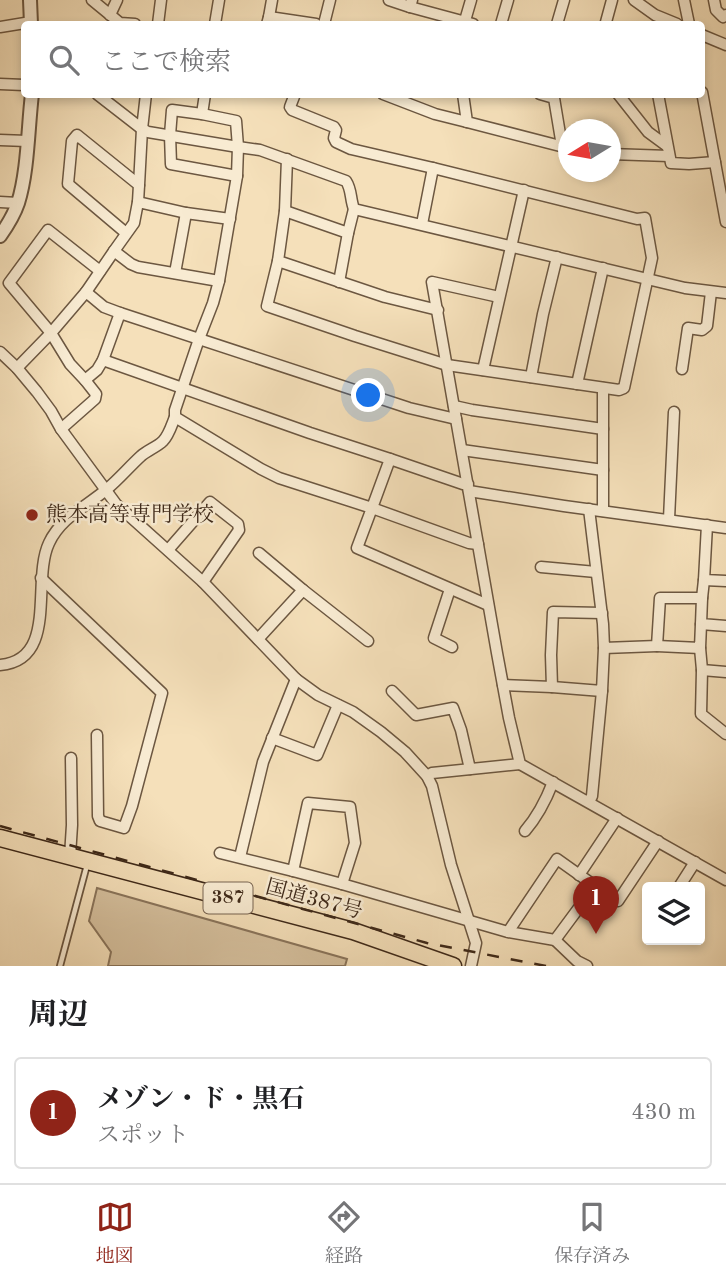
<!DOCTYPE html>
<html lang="ja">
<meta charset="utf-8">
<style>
:root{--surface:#fff;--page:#f6f6f6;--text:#202124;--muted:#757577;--line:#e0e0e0;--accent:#8f2418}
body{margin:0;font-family:"Old Standard TT","Noto Serif JP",serif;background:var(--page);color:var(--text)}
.controls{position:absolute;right:21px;bottom:21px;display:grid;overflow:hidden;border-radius:7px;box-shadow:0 4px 10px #0003}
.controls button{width:63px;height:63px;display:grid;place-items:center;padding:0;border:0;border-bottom:2px solid var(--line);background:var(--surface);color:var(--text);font:35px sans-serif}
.compass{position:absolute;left:558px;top:119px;width:63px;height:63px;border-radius:50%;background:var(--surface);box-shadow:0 4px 10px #0003;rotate:259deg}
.you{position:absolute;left:369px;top:396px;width:24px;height:24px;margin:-18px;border:5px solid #fff;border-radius:50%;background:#1a73e8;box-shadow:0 0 0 10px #1a73e833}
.badge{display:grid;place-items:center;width:46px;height:46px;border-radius:50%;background:var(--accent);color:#fff;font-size:23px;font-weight:700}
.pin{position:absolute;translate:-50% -58px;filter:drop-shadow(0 2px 4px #0008)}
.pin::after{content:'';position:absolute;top:37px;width:24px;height:21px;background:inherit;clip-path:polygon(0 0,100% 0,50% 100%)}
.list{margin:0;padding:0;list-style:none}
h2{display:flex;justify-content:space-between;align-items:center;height:91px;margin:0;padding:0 28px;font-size:30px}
h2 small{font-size:23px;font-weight:400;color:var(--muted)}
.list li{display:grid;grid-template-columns:46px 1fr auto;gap:21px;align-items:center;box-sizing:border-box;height:112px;margin:0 14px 14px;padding:0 14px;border:2px solid var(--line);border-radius:7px}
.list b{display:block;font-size:26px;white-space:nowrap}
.list p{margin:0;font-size:23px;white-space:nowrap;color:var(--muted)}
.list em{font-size:23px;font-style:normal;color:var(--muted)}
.icon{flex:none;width:38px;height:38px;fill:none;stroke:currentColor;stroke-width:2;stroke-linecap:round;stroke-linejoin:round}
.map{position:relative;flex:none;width:726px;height:966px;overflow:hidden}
.search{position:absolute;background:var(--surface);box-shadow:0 4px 10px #0003;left:21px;right:21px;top:21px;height:77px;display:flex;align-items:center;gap:18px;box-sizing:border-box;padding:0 24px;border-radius:7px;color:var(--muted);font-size:26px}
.sheet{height:217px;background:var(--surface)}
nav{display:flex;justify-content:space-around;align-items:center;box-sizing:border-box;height:98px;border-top:2px solid var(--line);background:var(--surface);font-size:19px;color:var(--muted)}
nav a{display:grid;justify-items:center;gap:4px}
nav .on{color:var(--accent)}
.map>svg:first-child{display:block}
.green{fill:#d6c19f;stroke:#8a755c;stroke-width:2}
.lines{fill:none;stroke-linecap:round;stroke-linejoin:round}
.service-casing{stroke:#6c5741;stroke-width:8}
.minor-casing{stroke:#6c5741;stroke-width:13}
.tertiary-casing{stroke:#6c5741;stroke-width:16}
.trunk-casing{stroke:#3e2919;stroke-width:19}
.service{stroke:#f8ebd2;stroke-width:4.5}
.minor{stroke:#f8ebd2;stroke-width:10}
.tertiary{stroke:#f8ebd2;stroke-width:12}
.trunk{stroke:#f5e0ba;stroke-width:16}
.rail{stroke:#3e2919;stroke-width:2.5;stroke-dasharray:12 12;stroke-linecap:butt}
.poi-dot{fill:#8f2418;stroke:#f8ebd2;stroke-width:2.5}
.labels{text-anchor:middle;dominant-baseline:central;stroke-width:5;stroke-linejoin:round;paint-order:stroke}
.shield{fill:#f8ebd2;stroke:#766350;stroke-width:2}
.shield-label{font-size:19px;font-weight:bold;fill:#3e2919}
.poi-label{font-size:21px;fill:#3e2919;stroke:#f8ebd2;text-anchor:start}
.street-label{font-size:21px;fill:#3e2919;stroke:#f8ebd2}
</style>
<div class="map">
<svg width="726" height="966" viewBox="0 0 726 966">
<rect width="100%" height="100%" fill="#f5e0ba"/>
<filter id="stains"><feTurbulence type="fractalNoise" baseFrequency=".00286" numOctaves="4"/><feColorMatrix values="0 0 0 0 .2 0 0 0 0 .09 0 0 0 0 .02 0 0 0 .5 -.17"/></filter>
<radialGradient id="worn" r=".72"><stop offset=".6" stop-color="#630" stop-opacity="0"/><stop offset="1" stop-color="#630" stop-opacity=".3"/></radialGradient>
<polygon class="green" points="97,888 347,959 345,966 108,966 111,952 89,921"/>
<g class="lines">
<g class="service-casing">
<polyline id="service" points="60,966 87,865"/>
</g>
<g class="minor-casing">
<g id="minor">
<polyline points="92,0 120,23 135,24"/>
<polyline points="389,0 410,7 412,0"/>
<polyline points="634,0 655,15 677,24"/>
<polyline points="684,0 689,24"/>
<polyline points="714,0 716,10 723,17 726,15"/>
<polyline points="410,7 473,24"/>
<polyline points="110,15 117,0"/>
<polyline points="269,17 272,0"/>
<polyline points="606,22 612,0"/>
<polyline points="158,24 161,0"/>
<polyline points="215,24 219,0"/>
<polyline points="267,24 269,17 316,24"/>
<polyline points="324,24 330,0"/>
<polyline points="464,24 471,0"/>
<polyline points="501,24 508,0"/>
<polyline points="557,24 564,0"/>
<polyline points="0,27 31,22"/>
<polyline points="702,35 726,45"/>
<polyline points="0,84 24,85"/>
<polyline points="702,92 726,222"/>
<polyline points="97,94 142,129 148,132 238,147 236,121 202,114 205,94"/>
<polyline points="295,94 290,107 292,110 334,127 336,130 334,138 336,142 351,149 433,168"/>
<polyline points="383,94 435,114 467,122"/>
<polyline points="463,94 467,122 568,148"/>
<polyline points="540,94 554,98 562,146"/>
<polyline points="618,94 648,132 667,146"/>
<polyline points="658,94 671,163 689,164 715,162"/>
<polyline points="202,114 172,110 170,135 171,164 237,176"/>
<polyline points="0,140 27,141"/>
<polyline points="610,154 669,156"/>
<polyline points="287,159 285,211 278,261 385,297 438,310"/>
<polyline points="139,185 142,129 146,94"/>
<polyline points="0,202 18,203"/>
<polyline points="285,211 348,233 354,209"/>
<polyline points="126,233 68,184 72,141 77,135 139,185 138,202"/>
<polyline points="114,251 134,223 138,202 186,213"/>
<polyline points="278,261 267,306 355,336 447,365 619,390 624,388 652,258 645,218 637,219 433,168 422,224"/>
<polyline points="100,271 48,230 9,283 51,333 86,292 104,307 120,313"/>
<polyline points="175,273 186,213 230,219"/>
<polyline points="339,282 348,233"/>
<polyline points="86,292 114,251 131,264 138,267 219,281"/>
<polyline points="499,297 432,282 497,653 509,718 520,764 726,880"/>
<polyline points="0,352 17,368 37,392 51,411 61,429 116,504 203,582 296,679 318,695 353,712 381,732 405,752 427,776 432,786 451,865 476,943 471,966"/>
<polyline points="103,360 310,433 390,459 372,508 469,543 478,544"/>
<polyline points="17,368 51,333 70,364 85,380"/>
<polyline points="682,369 688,328 702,330 707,326 711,292"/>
<polyline points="483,370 524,190"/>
<polyline points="531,377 543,314 557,257"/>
<polyline points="577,384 603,268"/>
<polyline points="603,388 603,511"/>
<polyline points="454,406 472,410 603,429"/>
<polyline points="61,429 95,399 96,394 85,380 97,370 103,360 120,313 409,408 456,419"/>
<polyline points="462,450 603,470"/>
<polyline points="390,459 463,484 468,484"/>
<polyline points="469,491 564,506 726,528"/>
<polyline points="589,509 603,624 604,648 657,646 660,598 702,598 704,580"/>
<polyline points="669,519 674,412"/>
<polyline points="707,525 704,580 726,581"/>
<polyline points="168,550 210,502 238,524 239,530 203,582"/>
<polyline points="259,553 303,590"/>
<polyline points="541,567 596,572"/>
<polyline points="41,578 162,693 132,806 124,828 100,821 98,816 97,735"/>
<polyline points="450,589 434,638 452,647"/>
<polyline points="702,598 701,624 726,626"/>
<path d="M488 605 357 548 372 508 279 478 261 469 175 417V410L199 339 213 303 219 281 237 176 238 147 260 150 346 181C352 190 350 199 354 209L685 288 726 293"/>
<polyline points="258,639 303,590 368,641"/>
<polyline points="657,646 700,648 701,624"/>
<polyline points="700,648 702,670 726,672"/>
<path d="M0 665C59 660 31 581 49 543 61 517 86 507 107 489 119 479 129 467 141 456 148 450 157 447 163 441 169 435 172 424 175 417"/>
<polyline points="702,670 701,714 726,734"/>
<polyline points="503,685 552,687 551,655 553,612 602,613"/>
<polyline points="552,687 602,691 604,648"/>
<polyline points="392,691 416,715 453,708 461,730 470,769"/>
<polyline points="272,738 317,755 338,705"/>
<polyline points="427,776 432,773 520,764"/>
<polyline points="589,802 592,796 602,691"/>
<path d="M525 831C538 816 546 800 553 782"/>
<polyline points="220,853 293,871 308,803 350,807 355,843 342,884 508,932 555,940 595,886 557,859 508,932"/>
<polyline points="70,856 72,825 71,758"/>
<polyline points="240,857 263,762 296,679"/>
<polyline points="293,871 342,884"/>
<polyline points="579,875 617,818"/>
<polyline points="595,886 618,901 658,841"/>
<polyline points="679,887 695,862"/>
<polyline points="555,940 577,961 587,966"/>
</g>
</g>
<g class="tertiary-casing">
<g id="tertiary">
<polyline points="30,0 31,24"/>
<path d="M0 236C7 226 14 215 18 203 28 172 28 127 32 94"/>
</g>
</g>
<g class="trunk-casing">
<polyline id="trunk" points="0,838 353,931 453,966"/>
</g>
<use href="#service" class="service"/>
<use href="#minor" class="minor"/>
<use href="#tertiary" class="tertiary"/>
<use href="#trunk" class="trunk"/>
<polyline class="rail" points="0,826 427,943 546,966"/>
</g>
<circle class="poi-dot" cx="32" cy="515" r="7"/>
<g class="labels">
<rect class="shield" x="203.5" y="882.5" width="49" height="31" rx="5"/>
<g class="shield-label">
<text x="228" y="898">387</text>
</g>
<g class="poi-label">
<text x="46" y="515">熊本高等専門学校</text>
</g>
<g class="street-label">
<text transform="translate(314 900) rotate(15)">国道387号</text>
</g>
</g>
<rect width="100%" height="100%" filter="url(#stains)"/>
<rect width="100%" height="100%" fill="url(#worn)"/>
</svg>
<div class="controls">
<button><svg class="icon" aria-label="layers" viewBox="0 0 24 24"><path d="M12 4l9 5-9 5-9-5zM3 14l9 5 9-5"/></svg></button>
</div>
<svg class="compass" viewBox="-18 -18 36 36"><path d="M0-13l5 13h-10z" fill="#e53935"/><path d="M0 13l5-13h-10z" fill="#757577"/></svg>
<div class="you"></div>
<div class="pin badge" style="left:596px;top:934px">1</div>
<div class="search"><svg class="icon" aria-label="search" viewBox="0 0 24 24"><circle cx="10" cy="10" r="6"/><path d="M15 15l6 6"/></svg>ここで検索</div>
</div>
<section class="sheet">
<h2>周辺<small></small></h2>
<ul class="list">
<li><span class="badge">1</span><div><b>メゾン・ド・黒石</b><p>スポット</p></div><em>430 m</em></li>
</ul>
</section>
<nav>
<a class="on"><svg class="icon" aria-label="map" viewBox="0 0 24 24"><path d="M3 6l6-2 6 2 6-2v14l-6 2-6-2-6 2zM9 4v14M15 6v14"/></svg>地図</a>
<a><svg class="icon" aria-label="directions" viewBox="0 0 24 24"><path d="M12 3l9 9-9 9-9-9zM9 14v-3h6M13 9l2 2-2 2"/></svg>経路</a>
<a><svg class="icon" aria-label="saved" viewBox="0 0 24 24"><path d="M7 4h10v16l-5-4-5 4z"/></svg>保存済み</a>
</nav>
